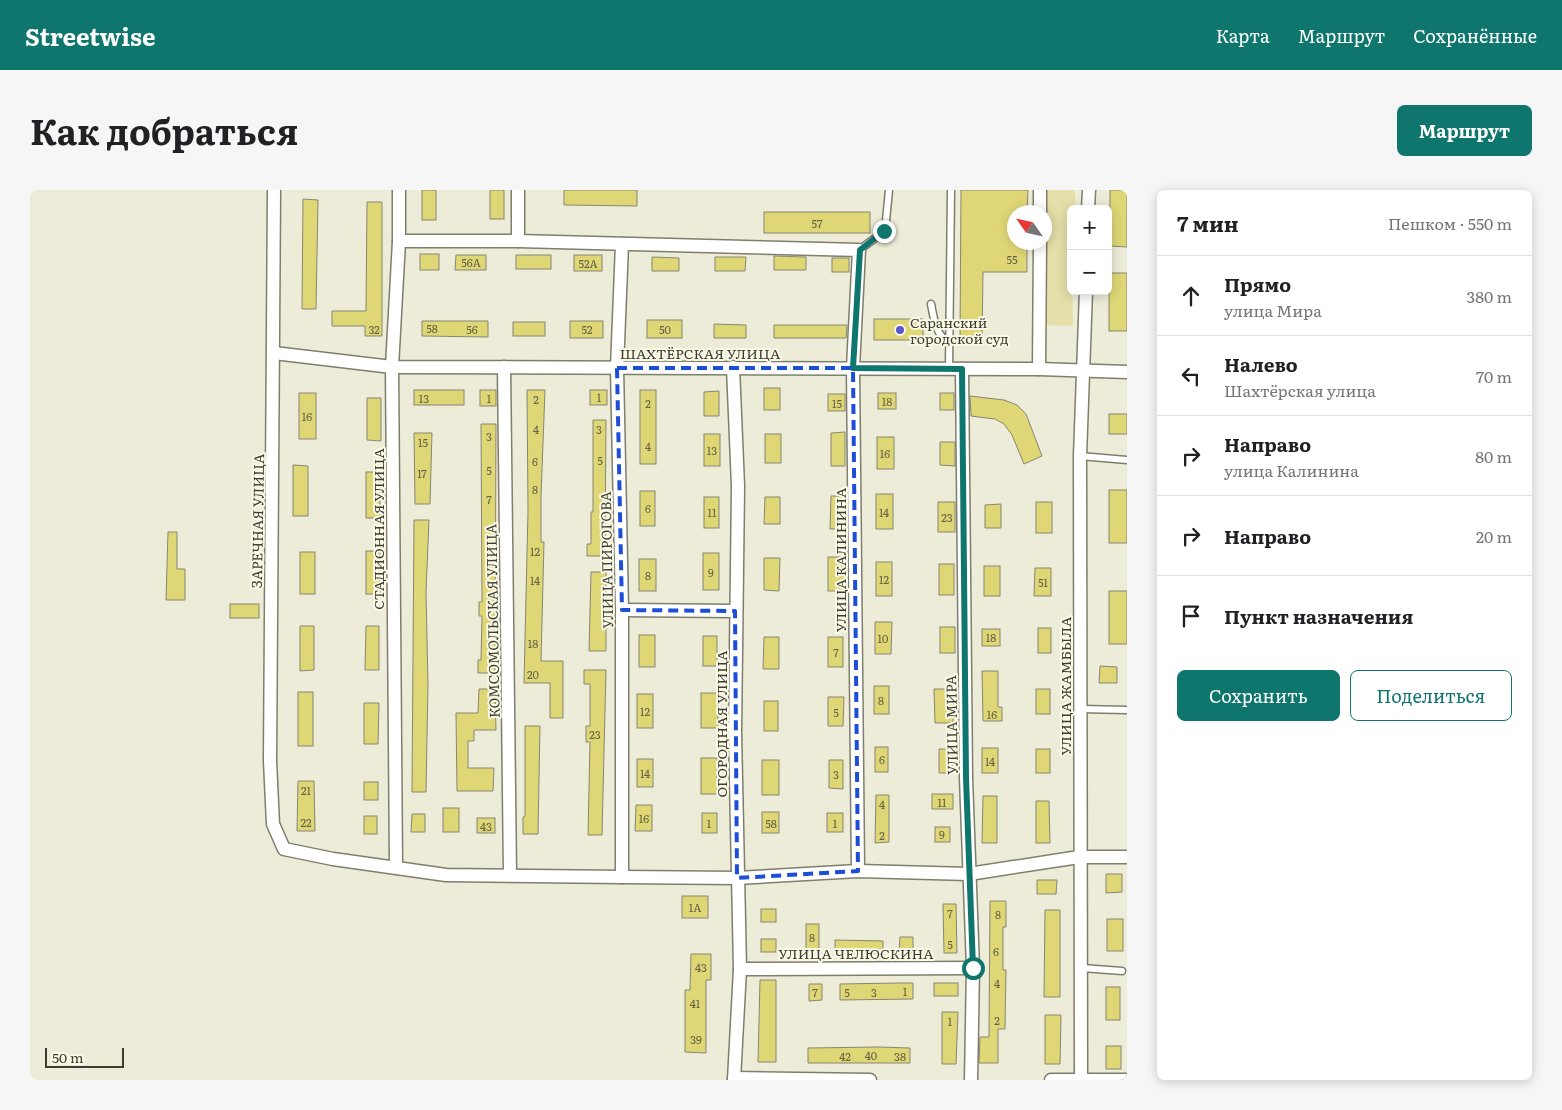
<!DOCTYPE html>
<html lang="ru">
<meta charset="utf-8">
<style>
:root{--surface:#fff;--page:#f6f6f6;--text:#202124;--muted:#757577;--line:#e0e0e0;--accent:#0f766e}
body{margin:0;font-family:Literata,serif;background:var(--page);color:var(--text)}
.controls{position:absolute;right:15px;top:15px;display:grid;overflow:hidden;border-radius:8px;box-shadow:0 2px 12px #0003}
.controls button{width:45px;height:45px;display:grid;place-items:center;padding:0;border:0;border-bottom:1px solid var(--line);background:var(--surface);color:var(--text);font:25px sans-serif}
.compass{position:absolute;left:977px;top:15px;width:45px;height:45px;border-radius:50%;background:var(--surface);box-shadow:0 2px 12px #0003;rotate:304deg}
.scale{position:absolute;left:15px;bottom:12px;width:79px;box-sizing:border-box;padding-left:5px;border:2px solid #3c3c34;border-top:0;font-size:14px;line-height:18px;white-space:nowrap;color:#3c3c34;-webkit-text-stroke:4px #faf9e5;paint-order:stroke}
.stop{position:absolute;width:15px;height:15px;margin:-11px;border:4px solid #0f766e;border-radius:50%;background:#fff}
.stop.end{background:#0f766e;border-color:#fff;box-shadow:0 1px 5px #0008}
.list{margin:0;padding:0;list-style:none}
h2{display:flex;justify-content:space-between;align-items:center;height:65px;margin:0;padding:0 20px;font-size:21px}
h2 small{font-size:16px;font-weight:400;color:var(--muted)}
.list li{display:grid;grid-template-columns:32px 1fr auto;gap:15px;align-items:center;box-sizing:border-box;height:80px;padding:0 20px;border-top:1px solid var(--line)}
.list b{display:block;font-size:19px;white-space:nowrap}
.list p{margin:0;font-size:16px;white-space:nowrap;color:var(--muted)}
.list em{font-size:16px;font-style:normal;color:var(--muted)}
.actions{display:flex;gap:10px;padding:15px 20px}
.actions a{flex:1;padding:11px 0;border:1px solid var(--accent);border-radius:8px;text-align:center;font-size:18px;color:var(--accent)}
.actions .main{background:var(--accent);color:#fff}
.icon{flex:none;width:28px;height:28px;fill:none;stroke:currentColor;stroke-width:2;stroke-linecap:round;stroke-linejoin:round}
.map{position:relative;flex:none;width:1097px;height:890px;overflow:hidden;border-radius:8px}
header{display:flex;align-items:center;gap:30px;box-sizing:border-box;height:70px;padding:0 25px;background:var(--accent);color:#fff}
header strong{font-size:24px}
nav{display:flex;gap:28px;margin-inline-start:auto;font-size:18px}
.intro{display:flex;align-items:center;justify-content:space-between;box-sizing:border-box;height:120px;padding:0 30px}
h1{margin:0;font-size:35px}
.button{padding:12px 22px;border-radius:8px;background:var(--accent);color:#fff;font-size:18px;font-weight:700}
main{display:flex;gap:30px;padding:0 30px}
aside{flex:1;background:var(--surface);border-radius:8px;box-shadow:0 2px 12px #0003}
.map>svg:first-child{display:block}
.green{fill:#e5e0a9}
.building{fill:#dfd676;stroke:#878675}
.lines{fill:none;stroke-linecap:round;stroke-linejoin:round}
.lane-casing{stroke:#7f7e6c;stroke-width:9}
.street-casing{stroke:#7f7e6c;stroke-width:15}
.lane{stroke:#fff;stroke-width:6}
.street{stroke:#fff;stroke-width:12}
.route{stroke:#0f766e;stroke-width:6}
.marked{fill:none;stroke:#1d4ed8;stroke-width:4;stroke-dasharray:10 6;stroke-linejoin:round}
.poi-dot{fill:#5a57cf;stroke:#faf9e5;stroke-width:2}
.labels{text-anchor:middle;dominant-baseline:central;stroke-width:4;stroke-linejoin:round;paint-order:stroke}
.number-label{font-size:11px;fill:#656244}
.poi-label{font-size:14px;fill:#3c3c34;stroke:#faf9e5;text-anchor:start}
.street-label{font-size:14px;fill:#3c3c34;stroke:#faf9e5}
</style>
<header>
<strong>Streetwise</strong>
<nav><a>Карта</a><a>Маршрут</a><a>Сохранённые</a></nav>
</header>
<div class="intro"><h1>Как добраться</h1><a class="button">Маршрут</a></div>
<main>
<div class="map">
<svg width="1097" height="890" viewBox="0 0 1097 890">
<rect width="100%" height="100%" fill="#edecd8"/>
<polygon class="green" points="1017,0 1045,0 1045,19 1041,19 1043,136 1014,135"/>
<g class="building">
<rect x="392" y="0" width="14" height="30"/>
<rect x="460" y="0" width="14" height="29"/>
<polygon points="534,0 607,0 607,16 534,15"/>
<polygon points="931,0 998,0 997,22 984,22 984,52 997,56 997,82 953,82 952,149 930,149"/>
<polygon points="1080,0 1097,0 1097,57 1080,56"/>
<polygon points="273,9 288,10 286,119 272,119"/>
<polygon points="337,12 352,12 352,146 335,146 335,136 302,136 302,121 336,121"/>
<rect x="734" y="22" width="106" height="21"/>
<rect x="390" y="64" width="19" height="16"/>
<polygon points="426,65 456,65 456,80 425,80"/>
<rect x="486" y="65" width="35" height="14"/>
<rect x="544" y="65" width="28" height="16"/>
<polygon points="744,66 776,67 776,80 744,80"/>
<polygon points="622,67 649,68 649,81 622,81"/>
<polygon points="685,67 716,67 715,81 685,81"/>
<rect x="802" y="68" width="17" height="14"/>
<rect x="1079" y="83" width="18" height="58"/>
<rect x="844" y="129" width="49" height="21"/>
<rect x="617" y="130" width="35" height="18"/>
<polygon points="392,131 458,131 458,147 392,146"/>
<rect x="540" y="131" width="33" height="17"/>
<rect x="483" y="132" width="32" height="14"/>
<polygon points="684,134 716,135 716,148 684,148"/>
<polygon points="744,135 817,135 816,148 744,148"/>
<rect x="734" y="198" width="16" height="22"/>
<rect x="384" y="200" width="50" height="15"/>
<rect x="450" y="200" width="16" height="16"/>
<polygon points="497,200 515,200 511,306 511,352 514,352 511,471 533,471 533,528 520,528 520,493 494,493 498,321"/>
<rect x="560" y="200" width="17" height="15"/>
<rect x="610" y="200" width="16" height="74"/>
<polygon points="689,201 689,226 674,226 674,202"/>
<rect x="269" y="203" width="17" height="46"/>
<rect x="848" y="203" width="18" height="16"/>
<rect x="910" y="203" width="14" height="17"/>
<rect x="798" y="204" width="17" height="17"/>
<polygon points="940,206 974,210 987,215 996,224 1012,266 994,274 982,245 974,234 965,229 941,226"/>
<polygon points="337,208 351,208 351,251 337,250"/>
<rect x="1079" y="224" width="18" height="20"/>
<polygon points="563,230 576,230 575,366 557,366 557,354 561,354 561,322 563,322"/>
<polygon points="451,234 466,234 465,483 448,483 448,470 451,470 452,426 449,426 449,412 452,412"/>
<polygon points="815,242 815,276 801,276 801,243"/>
<polygon points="384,243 402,243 400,314 385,314"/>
<rect x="674" y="244" width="16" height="32"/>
<rect x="735" y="244" width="16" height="29"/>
<rect x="847" y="247" width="17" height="32"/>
<polygon points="910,252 925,252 925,276 910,275"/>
<polygon points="263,275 278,276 278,326 263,326"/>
<rect x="336" y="282" width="14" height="46"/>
<rect x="1079" y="300" width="18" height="53"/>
<rect x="610" y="301" width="15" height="35"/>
<rect x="846" y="304" width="17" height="35"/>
<polygon points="801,306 815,306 815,339 800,339"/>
<rect x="674" y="307" width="15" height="31"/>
<polygon points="735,307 750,307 750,334 734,334"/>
<rect x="908" y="312" width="17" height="30"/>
<rect x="1006" y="312" width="16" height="31"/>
<polygon points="971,314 971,338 955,338 955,315"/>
<polygon points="384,330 399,330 396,402 398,495 396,602 382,602"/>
<polygon points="138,342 147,342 147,379 155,379 155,410 136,410"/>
<rect x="336" y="361" width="14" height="43"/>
<rect x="270" y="362" width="15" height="42"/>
<rect x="673" y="363" width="16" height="37"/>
<rect x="798" y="367" width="17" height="34"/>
<polygon points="734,368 750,368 749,401 734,400"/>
<rect x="609" y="369" width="17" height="32"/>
<rect x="846" y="372" width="16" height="34"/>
<rect x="909" y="374" width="15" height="31"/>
<rect x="954" y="376" width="16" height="30"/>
<polygon points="1005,378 1021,378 1021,406 1004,406"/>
<polygon points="561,382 576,382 576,461 559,461"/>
<rect x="1079" y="401" width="18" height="53"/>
<rect x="200" y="414" width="29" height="14"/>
<polygon points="845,432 862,432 861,464 845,464"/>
<polygon points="270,436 284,436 284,480 270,481"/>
<polygon points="336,436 349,436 349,480 335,480"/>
<rect x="910" y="437" width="15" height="26"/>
<rect x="1008" y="438" width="13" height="25"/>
<rect x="952" y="439" width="18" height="17"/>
<rect x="609" y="445" width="16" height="32"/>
<rect x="673" y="446" width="14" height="30"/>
<polygon points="734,447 749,447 749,479 733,479"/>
<rect x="798" y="447" width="15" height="30"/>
<polygon points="1070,476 1087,477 1087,493 1069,493"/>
<polygon points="554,480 576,480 572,645 558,645 560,552 556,552 556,536 560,536 560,494 554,494"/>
<polygon points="952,481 968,481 968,517 972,517 972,531 953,531"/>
<rect x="844" y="496" width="15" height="28"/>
<polygon points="449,499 465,499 466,540 444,540 444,551 438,551 438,578 464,578 463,601 427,601 426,523 448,523"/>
<polygon points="904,499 924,499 923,533 905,533"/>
<rect x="1006" y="499" width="14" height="25"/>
<rect x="268" y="502" width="15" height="54"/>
<rect x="671" y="503" width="17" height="35"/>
<rect x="607" y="504" width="16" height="34"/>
<polygon points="798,507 814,507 813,536 798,536"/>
<rect x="734" y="511" width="14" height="30"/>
<polygon points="334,513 349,513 348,554 334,554"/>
<polygon points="495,536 510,536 508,644 493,644 493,627 495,626"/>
<rect x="845" y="557" width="13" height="25"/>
<rect x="952" y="558" width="16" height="25"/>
<polygon points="909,559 923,559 922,583 909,583"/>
<rect x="1006" y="559" width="14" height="24"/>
<rect x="671" y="568" width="16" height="36"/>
<rect x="607" y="569" width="16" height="28"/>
<rect x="732" y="570" width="17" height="35"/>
<polygon points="799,570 813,570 813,599 799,598"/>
<polygon points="268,591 284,591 285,641 267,641"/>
<rect x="334" y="592" width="14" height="18"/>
<rect x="902" y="604" width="21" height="15"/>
<polygon points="846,605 859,605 859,652 845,653"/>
<polygon points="953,606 967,606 967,653 952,653"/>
<polygon points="1006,611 1019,611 1020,653 1006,653"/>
<polygon points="606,615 622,615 622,641 605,641"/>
<rect x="413" y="618" width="16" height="24"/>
<rect x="732" y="622" width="17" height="21"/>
<rect x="672" y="623" width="15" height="20"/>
<rect x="797" y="623" width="16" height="19"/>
<polygon points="382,624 395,624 395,642 381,642"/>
<rect x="334" y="626" width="13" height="18"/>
<rect x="447" y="628" width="18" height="15"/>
<rect x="905" y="637" width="15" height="15"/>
<polygon points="1076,684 1092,684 1092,702 1076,703"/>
<polygon points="1007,690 1027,690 1026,704 1007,704"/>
<rect x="652" y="706" width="26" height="22"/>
<polygon points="960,711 976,711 976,737 973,737 973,780 976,780 975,839 968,839 968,873 949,873 950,847 959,847"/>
<polygon points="913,714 926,714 927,763 914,763"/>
<rect x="731" y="719" width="15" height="13"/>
<polygon points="1015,720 1030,720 1030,807 1014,807"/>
<rect x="1077" y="729" width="16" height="32"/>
<rect x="776" y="734" width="13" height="27"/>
<polygon points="870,747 883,747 883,763 869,763"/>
<rect x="731" y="749" width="15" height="13"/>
<polygon points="805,750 853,751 853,763 805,764"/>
<polygon points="661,764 681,764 681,790 676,790 676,863 655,862 655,800 660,800"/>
<polygon points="730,790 746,790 746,872 728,872"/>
<polygon points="867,793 883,793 883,809 810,810 810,794"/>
<rect x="904" y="793" width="24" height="13"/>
<polygon points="779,794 792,794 792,810 779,811"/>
<rect x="1076" y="797" width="14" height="33"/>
<polygon points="912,822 928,822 926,874 912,874"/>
<polygon points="1015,825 1031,825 1030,874 1015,874"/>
<rect x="1076" y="856" width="15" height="23"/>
<polygon points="849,857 880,858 880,873 778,873 778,858"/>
</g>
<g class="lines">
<g class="lane-casing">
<g id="lane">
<polyline points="829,60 855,41 859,0"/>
<path d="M901 114C904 128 905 145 919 152"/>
<polyline points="919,179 921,0"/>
<polyline points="1050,266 1097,270"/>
<polyline points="1050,519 1097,520"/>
<polyline points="1052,778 1092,781"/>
</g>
</g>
<g class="street-casing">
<g id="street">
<polyline points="244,0 240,571 243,634 254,659 303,669 416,685 592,687 707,688 828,681 939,684 1049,667 1097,667"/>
<polyline points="1058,19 1059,0"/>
<polyline points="1010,22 1010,0"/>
<polyline points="369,51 488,51 829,60 823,178 828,681"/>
<polyline points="488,51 488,0"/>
<polyline points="244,163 362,177 1009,179 1097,182"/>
<polyline points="474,177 480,685"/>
<polyline points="703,177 708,296 705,542 710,779 704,890"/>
<polyline points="932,179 936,588 943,778 941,890"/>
<polyline points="1009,179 1010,52"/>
<polyline points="592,420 705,421"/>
<polyline points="366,677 362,177 369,51 369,0"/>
<polyline points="592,687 592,420 587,178 592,54"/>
<polyline points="710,779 943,778"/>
<polyline points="704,888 840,890"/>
<polyline points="1021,890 1097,890"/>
<polyline points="1051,890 1050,266 1056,101"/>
</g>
</g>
<use href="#lane" class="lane"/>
<use href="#street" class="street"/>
</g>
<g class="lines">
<polyline class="route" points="854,41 830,60 823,178 932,179 936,588 943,778"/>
</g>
<path class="marked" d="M587 178H823L828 681 707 688 705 421 592 420Z"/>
<circle class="poi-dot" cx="870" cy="140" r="5"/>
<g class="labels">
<g class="number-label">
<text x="787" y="33">57</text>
<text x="982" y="69">55</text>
<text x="441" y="72">56А</text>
<text x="558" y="73">52А</text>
<text x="402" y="138">58</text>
<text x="344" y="139">32</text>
<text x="442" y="139">56</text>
<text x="557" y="139">52</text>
<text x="635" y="139">50</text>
<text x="569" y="207">1</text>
<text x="394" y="208">13</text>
<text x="459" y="208">1</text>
<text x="506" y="209">2</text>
<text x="857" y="211">18</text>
<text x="618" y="213">2</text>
<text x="807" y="213">15</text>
<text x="277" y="226">16</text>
<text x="506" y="239">4</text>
<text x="569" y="239">3</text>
<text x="459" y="246">3</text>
<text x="393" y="252">15</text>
<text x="618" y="256">4</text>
<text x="682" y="260">13</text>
<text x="855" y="263">16</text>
<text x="570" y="270">5</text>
<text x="505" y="271">6</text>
<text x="459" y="280">5</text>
<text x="392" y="283">17</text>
<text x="505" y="299">8</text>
<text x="459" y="309">7</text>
<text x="618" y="318">6</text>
<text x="682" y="322">11</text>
<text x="854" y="322">14</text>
<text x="917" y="327">23</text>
<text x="505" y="361">12</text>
<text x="681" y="382">9</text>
<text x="618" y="385">8</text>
<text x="854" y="389">12</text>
<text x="505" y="390">14</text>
<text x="1013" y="392">51</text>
<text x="961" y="447">18</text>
<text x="853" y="448">10</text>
<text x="503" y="453">18</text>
<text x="806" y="462">7</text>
<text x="503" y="484">20</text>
<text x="851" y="510">8</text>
<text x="615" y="521">12</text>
<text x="806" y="522">5</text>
<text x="962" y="524">16</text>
<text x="565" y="544">23</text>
<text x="852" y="569">6</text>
<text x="960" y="571">14</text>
<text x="615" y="583">14</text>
<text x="806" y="584">3</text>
<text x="276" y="600">21</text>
<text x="912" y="612">11</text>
<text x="852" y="614">4</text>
<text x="614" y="628">16</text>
<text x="276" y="632">22</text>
<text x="679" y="633">1</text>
<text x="741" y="633">58</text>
<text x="805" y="633">1</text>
<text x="456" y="636">43</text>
<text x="912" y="644">9</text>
<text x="852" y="645">2</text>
<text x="665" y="717">1А</text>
<text x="920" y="723">7</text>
<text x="968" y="724">8</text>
<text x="782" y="747">8</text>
<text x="920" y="754">5</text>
<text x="966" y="761">6</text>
<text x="671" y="777">43</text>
<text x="967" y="793">4</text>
<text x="875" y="801">1</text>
<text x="785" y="802">7</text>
<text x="817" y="802">5</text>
<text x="844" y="802">3</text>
<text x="665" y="813">41</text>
<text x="967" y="830">2</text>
<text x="920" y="831">1</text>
<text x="666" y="849">39</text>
<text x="841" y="865">40</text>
<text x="815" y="866">42</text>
<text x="870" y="866">38</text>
</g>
<g class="poi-label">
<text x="880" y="132">Саранский<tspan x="880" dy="16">городской суд</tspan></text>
</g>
<g class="street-label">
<text x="670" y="163">ШАХТЁРСКАЯ УЛИЦА</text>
<text transform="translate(227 331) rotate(-89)">ЗАРЕЧНАЯ УЛИЦА</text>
<text transform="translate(348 339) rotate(-90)">СТАДИОННАЯ УЛИЦА</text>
<text transform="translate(576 370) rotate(-91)">УЛИЦА ПИРОГОВА</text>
<text transform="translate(810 370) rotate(-90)">УЛИЦА КАЛИНИНА</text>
<text transform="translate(462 431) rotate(-91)">КОМСОМОЛЬСКАЯ УЛИЦА</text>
<text transform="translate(1035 496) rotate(-90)">УЛИЦА ЖАМБЫЛА</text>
<text transform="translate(691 534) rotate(-90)">ОГОРОДНАЯ УЛИЦА</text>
<text transform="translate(921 535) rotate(-91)">УЛИЦА МИРА</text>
<text x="826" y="763">УЛИЦА ЧЕЛЮСКИНА</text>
</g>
</g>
</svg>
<div class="controls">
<button>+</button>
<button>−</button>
</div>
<svg class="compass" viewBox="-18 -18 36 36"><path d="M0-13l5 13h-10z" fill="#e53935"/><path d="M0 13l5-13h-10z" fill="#757577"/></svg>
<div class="scale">50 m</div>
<div class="stop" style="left:943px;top:778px"></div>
<div class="stop end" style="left:854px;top:41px"></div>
</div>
<aside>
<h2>7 мин<small>Пешком · 550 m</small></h2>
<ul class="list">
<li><svg class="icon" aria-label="ahead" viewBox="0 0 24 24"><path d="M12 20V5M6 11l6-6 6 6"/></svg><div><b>Прямо</b><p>улица Мира</p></div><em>380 m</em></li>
<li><svg class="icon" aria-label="left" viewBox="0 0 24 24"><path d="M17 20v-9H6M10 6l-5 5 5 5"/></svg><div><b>Налево</b><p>Шахтёрская улица</p></div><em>70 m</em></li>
<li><svg class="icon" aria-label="right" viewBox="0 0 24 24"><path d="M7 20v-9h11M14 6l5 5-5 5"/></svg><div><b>Направо</b><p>улица Калинина</p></div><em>80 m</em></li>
<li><svg class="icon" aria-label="right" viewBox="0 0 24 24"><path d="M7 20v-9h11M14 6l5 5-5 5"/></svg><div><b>Направо</b></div><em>20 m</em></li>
<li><svg class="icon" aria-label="arrive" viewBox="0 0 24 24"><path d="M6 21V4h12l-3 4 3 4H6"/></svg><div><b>Пункт назначения</b></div></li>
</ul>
<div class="actions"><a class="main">Сохранить</a><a>Поделиться</a></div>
</aside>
</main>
